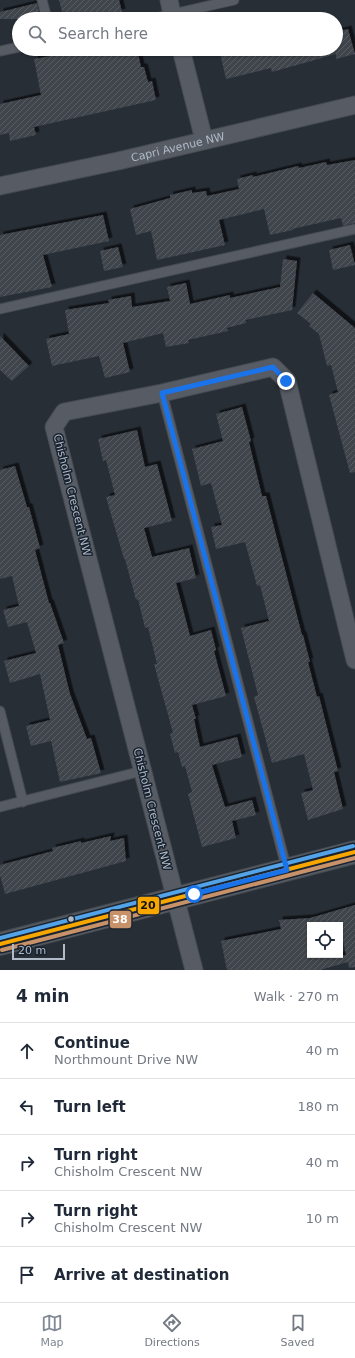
<!DOCTYPE html>
<meta charset="utf-8">
<style>
:root{--surface:#fff;--page:#f2f2f3;--text:#1f2937;--muted:#747a83;--line:#e0e1e3;--accent:#808995}
body{margin:0;font-family:"DejaVu Sans",sans-serif;background:var(--page);color:var(--text)}
.controls{position:absolute;right:12px;bottom:12px;display:grid;overflow:hidden;border-radius:0px;box-shadow:0 1px 3px #0004}
.controls button{width:36px;height:36px;display:grid;place-items:center;padding:0;border:0;border-bottom:1px solid var(--line);background:var(--surface);color:var(--text);font:20px sans-serif}
.scale{position:absolute;left:12px;bottom:10px;width:53px;box-sizing:border-box;padding-left:4px;border:2px solid #b0bac8;border-top:0;font-size:11px;line-height:14px;white-space:nowrap;color:#b0bac8;-webkit-text-stroke:3px #1a2430;paint-order:stroke}
.stop{position:absolute;width:12px;height:12px;margin:-9px;border:3px solid #1a73e8;border-radius:50%;background:#fff}
.stop.end{background:#1a73e8;border-color:#fff;box-shadow:0 1px 4px #0008}
.list{margin:0;padding:0;list-style:none}
h2{display:flex;justify-content:space-between;align-items:center;height:52px;margin:0;padding:0 16px;font-size:17px}
h2 small{font-size:13px;font-weight:400;color:var(--muted)}
.list li{display:grid;grid-template-columns:26px 1fr auto;gap:12px;align-items:center;box-sizing:border-box;height:56px;padding:0 16px;border-top:1px solid var(--line)}
.list b{display:block;font-size:15px;white-space:nowrap}
.list p{margin:0;font-size:13px;white-space:nowrap;color:var(--muted)}
.list em{font-size:13px;font-style:normal;color:var(--muted)}
.icon{flex:none;width:22px;height:22px;fill:none;stroke:currentColor;stroke-width:2;stroke-linecap:round;stroke-linejoin:round}
.map{position:relative;flex:none;width:355px;height:970px;overflow:hidden}
.search{position:absolute;background:var(--surface);box-shadow:0 1px 3px #0004;left:12px;right:12px;top:12px;height:44px;display:flex;align-items:center;gap:10px;box-sizing:border-box;padding:0 14px;border-radius:22px;color:var(--muted);font-size:15px}
.sheet{height:332px;background:var(--surface)}
nav{display:flex;justify-content:space-around;align-items:center;box-sizing:border-box;height:56px;border-top:1px solid var(--line);background:var(--surface);font-size:11px;color:var(--muted)}
nav a{display:grid;justify-items:center;gap:2px}
nav .on{color:var(--accent)}
.map>svg:first-child{display:block}
.building{fill:url(#building-hatch);fill-rule:evenodd;filter:url(#shadow)}
.lines{fill:none;stroke-linecap:round;stroke-linejoin:round}
.lane-casing{stroke:#454a51;stroke-width:11}
.street-casing{stroke:#454a51;stroke-width:19}
.secondary-casing{stroke:#454a51;stroke-width:24}
.lane{stroke:#575c64;stroke-width:9}
.street{stroke:#575c64;stroke-width:17}
.secondary{stroke:#565b62;stroke-width:22}
.bus-1-casing{stroke:#1a2430;stroke-width:7}
.bus-2-casing{stroke:#1a2430;stroke-width:7}
.bus-3-casing{stroke:#1a2430;stroke-width:7}
.bus-1{stroke:#f7a600;stroke-width:4}
.bus-2{stroke:#c7916a;stroke-width:4}
.bus-3{stroke:#53a3e8;stroke-width:4}
.route{stroke:#1a73e8;stroke-width:5}
.bus-dot{fill:#b0bac8;stroke:#1a2430;stroke-width:1.5}
.labels{text-anchor:middle;dominant-baseline:central;stroke-width:3;stroke-linejoin:round;paint-order:stroke}
.street-label{font-size:11px;fill:#b0bac8;stroke:#1a2430}
.line-badge{stroke:#1a2430;stroke-width:1.5}
.badge-label{font-size:11px;text-anchor:middle;font-weight:bold;fill:#fff}
.pale-badge-label{font-size:11px;text-anchor:middle;font-weight:bold;fill:#111}
</style>
<div class="map">
<svg width="355" height="970" viewBox="0 0 355 970">
<defs>
<pattern id="building-hatch" width="6" height="6" patternUnits="userSpaceOnUse"><rect width="6" height="6" fill="#3f444c"/><path d="M-1 1l2-2M0 6l6-6M5 7l2-2" fill="none" stroke="#585d64"/></pattern>
<filter id="shadow"><feDropShadow dx="3.5" dy="-3.5" stdDeviation="0" flood-color="#0009"/></filter>
</defs>
<rect width="100%" height="100%" fill="#272e36"/>
<g class="building">
<polygon points="59,0 119,0 122,12 92,19 64,19"/>
<polygon points="37,3 39,12 35,19 0,19 0,12"/>
<polygon points="348,29 355,54 336,59 336,54 272,72 271,68 226,79 219,49 336,49 336,32"/>
<polygon points="89,49 137,49 141,67 144,67 148,82 152,81 156,100 34,127 36,135 10,141 9,133 0,135 0,104 41,95 34,59 56,55 56,56"/>
<polygon points="355,160 355,223 343,226 341,218 292,229 293,230 270,235 264,209 219,220 225,245 157,260 151,231 136,235 130,209 170,198 170,195 192,190 192,193 206,191 207,196 239,189 237,179 253,175 253,177 298,166 299,168 326,162 327,165"/>
<polygon points="103,215 109,241 43,255 52,287 0,297 0,235"/>
<polygon points="350,245 355,265 333,270 329,250"/>
<polygon points="118,247 123,267 104,271 100,251"/>
<polygon points="283,259 297,261 292,310 246,320 246,323 227,328 228,331 188,340 189,343 166,347 163,333 123,343 130,372 105,378 99,356 52,366 46,339 69,334 65,310 109,303 108,300 131,296 132,307 170,301 167,287 186,283 190,304 230,295 230,298 280,287"/>
<polygon points="313,293 355,328 355,472 350,473 329,395 338,392 331,365 327,366 319,334 309,326 311,324 297,313"/>
<polygon points="0,336 29,366 12,381 0,370"/>
<polygon points="242,407 251,441 249,442 262,496 266,496 302,635 303,635 310,662 308,662 317,697 319,696 338,771 334,772 343,809 308,820 301,793 313,790 304,754 272,763 254,697 258,695 241,628 269,621 260,585 257,586 245,542 216,549 211,527 222,525 211,483 201,486 192,449 223,441 216,414"/>
<polygon points="137,430 145,467 157,464 172,521 144,528 152,557 189,548 196,578 176,583 184,613 190,636 211,630 216,650 214,651 226,696 192,705 196,719 194,719 200,747 237,737 242,757 212,765 225,807 252,800 256,815 232,821 236,838 202,847 188,794 192,792 185,766 182,767 178,752 175,753 170,734 173,733 154,664 157,664 148,627 145,628 138,599 136,600 125,559 124,559 106,497 115,495 106,460 103,461 98,439"/>
<polygon points="15,466 27,507 29,507 40,548 35,550 49,603 50,603 64,643 58,645 70,694 87,739 91,738 101,773 60,782 51,741 31,746 26,726 50,720 40,674 10,683 4,661 36,653 27,622 8,627 3,610 19,606 12,576 0,579 0,470"/>
<polygon points="111,836 110,841 124,838 126,861 5,894 0,875 0,865 53,851 52,848 81,841 81,843"/>
<path d="M355 905V967L349 968 348 962 320 970H227L221 941 281 929 279 920 310 918ZM310 925H340L346 955H310Z"/>
</g>
<g class="lines">
<g class="lane-casing">
<g id="lane">
<polyline points="42,0 47,19"/>
<polyline points="151,19 234,0"/>
<polyline points="0,51 19,47"/>
<polyline points="0,309 355,229"/>
<polyline points="162,393 287,870"/>
<polyline points="0,711 23,802"/>
<polyline points="0,807 142,771"/>
</g>
</g>
<g class="street-casing">
<g id="street">
<polyline points="169,0 173,19"/>
<polyline points="181,49 204,140"/>
<path id="s1" d="M0 186 118 161 355 105"/>
<polyline points="194,970 54,427 64,412 162,393 273,367 287,381 355,660"/>
</g>
</g>
<g class="secondary-casing">
<polyline id="secondary" points="0,944 355,852"/>
</g>
<use href="#lane" class="lane"/>
<use href="#street" class="street"/>
<use href="#secondary" class="secondary"/>
<g class="bus-1-casing">
<polyline id="bus-1" points="0,944 355,852"/>
</g>
<g class="bus-2-casing">
<polyline id="bus-2" points="2,950 355,858"/>
</g>
<g class="bus-3-casing">
<polyline id="bus-3" points="0,938 353,846"/>
</g>
<use href="#bus-1" class="bus-1"/>
<use href="#bus-2" class="bus-2"/>
<use href="#bus-3" class="bus-3"/>
</g>
<g class="lines">
<polyline class="route" points="194,894 287,870 162,393 273,367 286,381"/>
</g>
<circle class="bus-dot" cx="71" cy="919" r="3.5"/>
<g class="labels">
<g class="street-label">
<text stroke="none"><textPath href="#s1" startOffset="182">Capri Avenue NW</textPath></text>
<text transform="translate(72 495) rotate(76)">Chisholm Crescent NW</text>
<text transform="translate(152 809) rotate(76)">Chisholm Crescent NW</text>
</g>
</g>
<g class="line-badge">
<rect x="137" y="896" width="23" height="19" rx="4" fill="#f7a600"/>
<rect x="109" y="910" width="23" height="19" rx="4" fill="#c7916a"/>
</g>
<g class="badge-label">
<text x="120" y="923">38</text>
</g>
<g class="pale-badge-label">
<text x="148" y="909">20</text>
</g>
</svg>
<div class="controls">
<button><svg class="icon" aria-label="locate" viewBox="0 0 24 24"><circle cx="12" cy="12" r="6"/><path d="M12 2v4M12 18v4M2 12h4M18 12h4"/></svg></button>
</div>
<div class="scale">20 m</div>
<div class="stop" style="left:194px;top:894px"></div>
<div class="stop end" style="left:286px;top:381px"></div>
<div class="search"><svg class="icon" aria-label="search" viewBox="0 0 24 24"><circle cx="10" cy="10" r="6"/><path d="M15 15l6 6"/></svg>Search here</div>
</div>
<section class="sheet">
<h2>4 min<small>Walk · 270 m</small></h2>
<ul class="list">
<li><svg class="icon" aria-label="ahead" viewBox="0 0 24 24"><path d="M12 20V5M6 11l6-6 6 6"/></svg><div><b>Continue</b><p>Northmount Drive NW</p></div><em>40 m</em></li>
<li><svg class="icon" aria-label="left" viewBox="0 0 24 24"><path d="M17 20v-9H6M10 6l-5 5 5 5"/></svg><div><b>Turn left</b></div><em>180 m</em></li>
<li><svg class="icon" aria-label="right" viewBox="0 0 24 24"><path d="M7 20v-9h11M14 6l5 5-5 5"/></svg><div><b>Turn right</b><p>Chisholm Crescent NW</p></div><em>40 m</em></li>
<li><svg class="icon" aria-label="right" viewBox="0 0 24 24"><path d="M7 20v-9h11M14 6l5 5-5 5"/></svg><div><b>Turn right</b><p>Chisholm Crescent NW</p></div><em>10 m</em></li>
<li><svg class="icon" aria-label="arrive" viewBox="0 0 24 24"><path d="M6 21V4h12l-3 4 3 4H6"/></svg><div><b>Arrive at destination</b></div></li>
</ul>
</section>
<nav>
<a class="on"><svg class="icon" aria-label="map" viewBox="0 0 24 24"><path d="M3 6l6-2 6 2 6-2v14l-6 2-6-2-6 2zM9 4v14M15 6v14"/></svg>Map</a>
<a><svg class="icon" aria-label="directions" viewBox="0 0 24 24"><path d="M12 3l9 9-9 9-9-9zM9 14v-3h6M13 9l2 2-2 2"/></svg>Directions</a>
<a><svg class="icon" aria-label="saved" viewBox="0 0 24 24"><path d="M7 4h10v16l-5-4-5 4z"/></svg>Saved</a>
</nav>
